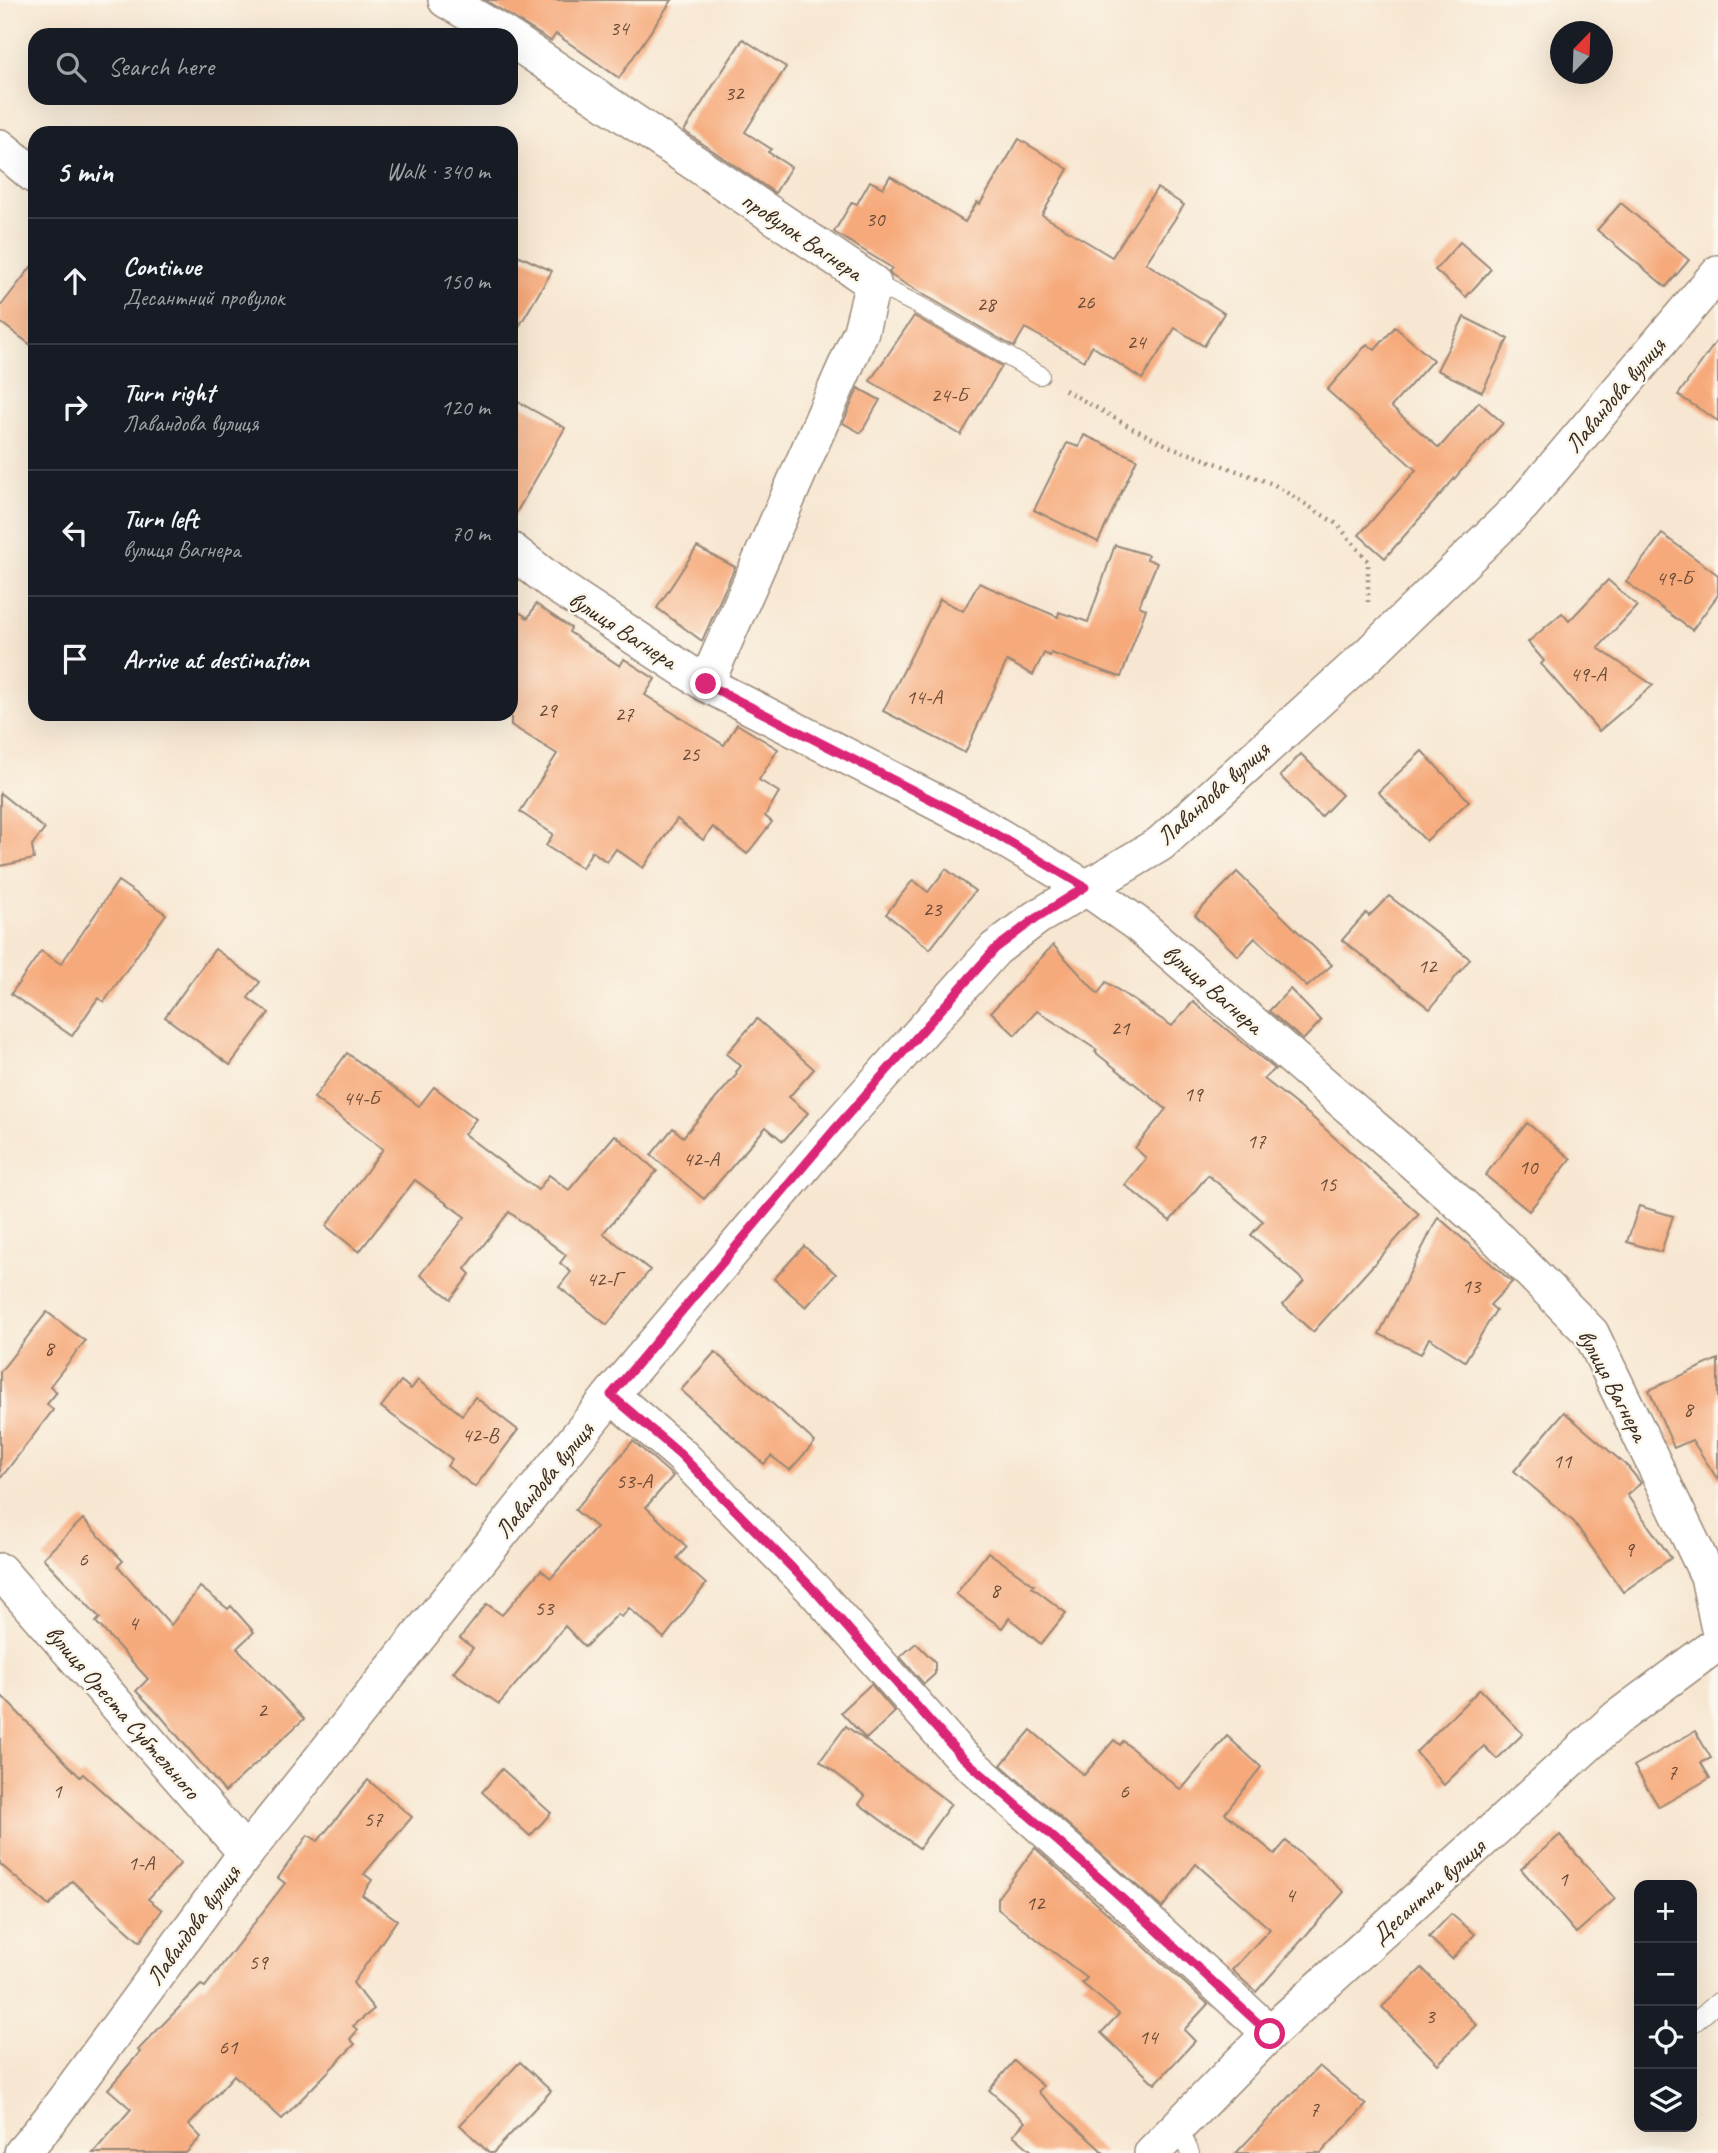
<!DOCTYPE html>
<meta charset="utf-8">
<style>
:root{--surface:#171b24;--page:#242831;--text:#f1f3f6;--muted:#9ea1a6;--line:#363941}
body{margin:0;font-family:Caveat,sans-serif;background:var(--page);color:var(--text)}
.controls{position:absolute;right:21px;bottom:21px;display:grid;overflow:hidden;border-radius:14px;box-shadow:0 7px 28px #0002}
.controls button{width:63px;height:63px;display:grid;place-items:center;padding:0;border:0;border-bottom:2px solid var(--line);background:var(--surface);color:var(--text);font:35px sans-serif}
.compass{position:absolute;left:1550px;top:21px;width:63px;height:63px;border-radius:50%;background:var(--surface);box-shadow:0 7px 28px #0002;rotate:23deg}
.stop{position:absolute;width:21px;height:21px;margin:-16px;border:5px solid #db2777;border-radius:50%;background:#fff}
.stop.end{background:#db2777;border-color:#fff;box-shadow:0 2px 7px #0008}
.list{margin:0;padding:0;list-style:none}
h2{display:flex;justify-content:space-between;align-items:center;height:91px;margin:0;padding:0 28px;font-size:30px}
h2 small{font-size:23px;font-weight:400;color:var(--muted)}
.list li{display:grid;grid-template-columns:46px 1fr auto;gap:21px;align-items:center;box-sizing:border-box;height:126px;padding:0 28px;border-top:2px solid var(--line)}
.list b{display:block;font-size:26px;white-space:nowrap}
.list p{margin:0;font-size:23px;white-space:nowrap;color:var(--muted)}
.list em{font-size:23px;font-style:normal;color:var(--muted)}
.icon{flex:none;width:38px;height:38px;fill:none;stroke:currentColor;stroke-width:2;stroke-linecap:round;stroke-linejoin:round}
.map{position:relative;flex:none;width:1718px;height:2153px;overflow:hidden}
.search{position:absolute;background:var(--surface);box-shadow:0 7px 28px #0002;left:28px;top:28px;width:490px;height:77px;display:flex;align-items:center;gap:18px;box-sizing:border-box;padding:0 24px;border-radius:21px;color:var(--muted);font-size:26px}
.panel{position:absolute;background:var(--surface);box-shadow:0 7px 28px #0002;left:28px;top:126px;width:490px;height:595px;border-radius:21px}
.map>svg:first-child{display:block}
.building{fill:#f6aa7b}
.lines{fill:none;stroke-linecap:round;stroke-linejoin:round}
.lane-casing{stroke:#998878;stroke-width:20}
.street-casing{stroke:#998878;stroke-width:38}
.path{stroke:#998878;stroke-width:4.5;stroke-dasharray:2 5;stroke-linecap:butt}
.lane{stroke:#fff;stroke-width:18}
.street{stroke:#fff;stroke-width:35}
.route{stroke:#db2777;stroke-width:9}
.labels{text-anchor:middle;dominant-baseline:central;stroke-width:5;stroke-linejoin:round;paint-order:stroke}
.number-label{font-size:21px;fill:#6a4a35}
.street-label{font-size:24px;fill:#3b2a1e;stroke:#fbf7ec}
</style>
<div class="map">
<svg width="1718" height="2153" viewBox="0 0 1718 2153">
<rect width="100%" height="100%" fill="#fbf7ec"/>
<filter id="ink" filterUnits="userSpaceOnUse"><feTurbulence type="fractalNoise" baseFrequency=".0143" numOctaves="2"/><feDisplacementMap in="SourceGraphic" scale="14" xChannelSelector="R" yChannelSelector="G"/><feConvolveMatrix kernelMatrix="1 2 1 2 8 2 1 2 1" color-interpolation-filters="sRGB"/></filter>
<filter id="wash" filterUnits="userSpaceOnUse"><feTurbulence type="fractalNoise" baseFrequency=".00686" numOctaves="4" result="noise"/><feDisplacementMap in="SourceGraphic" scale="28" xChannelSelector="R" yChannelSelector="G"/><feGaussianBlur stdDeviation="1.57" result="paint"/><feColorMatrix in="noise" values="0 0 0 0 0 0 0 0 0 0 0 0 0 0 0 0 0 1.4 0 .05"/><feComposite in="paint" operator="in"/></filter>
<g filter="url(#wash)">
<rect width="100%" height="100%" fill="#f7e7d2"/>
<g id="blocks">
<g class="building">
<polygon points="485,0 672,0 619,78 556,34 551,41"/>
<polygon points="743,39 786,67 745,132 771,149 768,152 791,167 775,193 684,131"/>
<polygon points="1019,139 1068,169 1042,215 1112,257 1157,188 1184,205 1146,263 1224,313 1204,346 1175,328 1142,379 1092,346 1084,361 1025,328 1014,347 892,276 889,272 892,268 834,232 852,202 857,204 870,181 883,188 890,176 965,222 977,202 980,204"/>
<polygon points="1621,203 1689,260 1666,287 1597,230"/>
<polygon points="1460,242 1491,269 1466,297 1435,270"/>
<polygon points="511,252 552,271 511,340"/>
<polygon points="35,262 35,348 0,322 0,307"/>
<polygon points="914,316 1002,366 961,435 870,381"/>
<polygon points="1464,317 1508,339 1482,392 1437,370"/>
<polygon points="1395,327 1433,360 1391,407 1439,448 1479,402 1503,423 1385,558 1359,535 1416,470 1327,390 1367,344 1375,350"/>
<polygon points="1718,339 1718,421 1678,395"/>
<polygon points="858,388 880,400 861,433 843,423"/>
<polygon points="511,398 565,428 511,522"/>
<polygon points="1084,435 1137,459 1098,542 1034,510 1067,443 1079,447"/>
<polygon points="1662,534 1718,575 1718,595 1692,630 1626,582"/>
<polygon points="1115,545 1148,555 1147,559 1157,563 1139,606 1146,609 1121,677 1051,653 1050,656 1044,653 1033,675 1007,661 965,753 883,711 940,599 963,611 979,583 1058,617 1059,612 1088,622"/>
<polygon points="697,547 735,567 702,641 657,608"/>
<polygon points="1608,580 1637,606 1598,648 1653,685 1599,731 1541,664 1544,661 1528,642 1562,613 1569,621"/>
<polygon points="536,604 571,628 569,632 620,666 624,659 655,679 645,695 724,745 737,724 778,749 759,780 779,792 765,816 772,822 747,854 713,827 703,840 677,819 643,868 616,849 607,862 592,851 582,868 546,846 553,834 520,812 557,754 511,725 511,607 528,618"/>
<polygon points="1422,751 1469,801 1426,841 1378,792"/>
<polygon points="1301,754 1342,795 1321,817 1280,776"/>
<polygon points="0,793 45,829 32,845 34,859 0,866"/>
<polygon points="946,869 975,891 930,949 886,914 913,880 928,892"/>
<polygon points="1237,872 1332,965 1307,987 1255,938 1238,956 1195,915"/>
<polygon points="118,881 166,914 104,1002 98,998 72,1036 11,994 41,951 61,964"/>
<polygon points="1389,896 1470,959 1430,1009 1342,940 1366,913 1369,916"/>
<polygon points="1053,945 1098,994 1106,982 1172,1026 1193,1002 1275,1069 1264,1079 1312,1117 1419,1214 1313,1332 1283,1305 1304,1281 1251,1235 1263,1221 1208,1175 1170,1221 1125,1185 1146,1158 1135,1148 1166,1109 1095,1052 1097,1050 1037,1011 1015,1035 991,1012"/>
<polygon points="215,949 260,982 248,998 269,1013 230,1065 165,1017"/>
<polygon points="1290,989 1321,1021 1303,1040 1269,1011"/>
<polygon points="757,1019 814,1069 789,1097 808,1113 783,1141 766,1127 704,1199 651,1155 673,1128 683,1137 737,1074 736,1072 741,1066 726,1054"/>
<polygon points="347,1053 419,1106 434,1087 476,1119 464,1134 538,1190 549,1175 569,1190 615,1135 657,1171 603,1233 650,1270 607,1325 559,1287 571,1272 560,1263 566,1255 509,1212 465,1269 470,1274 451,1299 420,1275 465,1217 415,1180 359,1252 326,1226 383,1149 314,1098"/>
<polygon points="1527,1123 1571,1159 1529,1211 1485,1175"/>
<polygon points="1639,1206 1673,1216 1661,1252 1627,1242"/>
<polygon points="1438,1217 1512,1282 1490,1305 1496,1310 1465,1361 1429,1338 1421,1354 1379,1334"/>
<polygon points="804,1246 836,1274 806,1307 774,1279"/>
<polygon points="47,1312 85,1341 50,1386 57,1392 47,1404 53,1410 0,1479 0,1372"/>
<polygon points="715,1352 815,1442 790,1470 771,1456 764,1464 681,1390"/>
<polygon points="1718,1359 1718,1480 1692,1440 1674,1448 1649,1390"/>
<polygon points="418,1380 462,1415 475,1397 518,1430 475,1487 447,1466 452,1459 381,1407 401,1381 411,1389"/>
<polygon points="1564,1412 1628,1467 1641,1483 1627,1495 1671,1558 1623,1592 1574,1522 1514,1471"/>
<polygon points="633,1441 673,1476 646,1507 687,1547 677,1558 706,1584 664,1638 629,1608 622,1617 618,1614 585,1647 565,1626 499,1704 453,1672 473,1648 460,1638 487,1604 502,1615 541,1570 551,1578 596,1527 575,1510"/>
<polygon points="83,1519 123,1561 118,1566 171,1625 200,1587 228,1609 231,1606 254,1632 237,1648 304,1719 225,1792 159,1714 136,1691 148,1679 96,1622 100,1618 43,1558"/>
<polygon points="988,1552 1034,1585 1032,1587 1066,1613 1041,1644 1009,1618 1002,1628 956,1594"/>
<polygon points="916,1643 935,1662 935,1674 924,1684 900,1657"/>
<polygon points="871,1684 895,1712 866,1739 841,1712"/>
<polygon points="1480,1689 1523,1734 1497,1759 1484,1746 1444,1785 1416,1752"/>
<polygon points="0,1694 80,1777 83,1774 181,1863 148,1899 162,1910 140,1942 72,1881 49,1906 0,1864"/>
<polygon points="846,1726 951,1804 919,1848 859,1804 865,1796 820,1761"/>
<polygon points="1031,1730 1084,1775 1114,1740 1120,1745 1123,1741 1181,1790 1227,1736 1261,1767 1225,1813 1275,1854 1286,1841 1344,1892 1256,1992 1232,1970 1270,1929 1196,1864 1162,1908 1001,1765"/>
<polygon points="1695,1731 1711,1758 1701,1763 1710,1778 1659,1807 1634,1766"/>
<polygon points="502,1769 551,1813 530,1836 482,1792"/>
<polygon points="368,1780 412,1817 364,1874 372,1880 362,1895 397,1920 353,1983 374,2009 353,2026 358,2030 350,2039 355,2044 282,2119 234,2075 189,2125 201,2137 186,2153 93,2153 131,2109 108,2089 140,2052 138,2050 201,1985 205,1987 285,1883 278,1878 308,1835 318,1841"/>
<polygon points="1560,1835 1615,1899 1576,1933 1521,1869"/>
<polygon points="1035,1848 1208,2004 1184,2030 1195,2041 1155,2084 1101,2033 1119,2014 1082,1983 1087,1978 998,1909 998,1897"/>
<polygon points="1451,1914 1475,1934 1452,1959 1429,1937"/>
<polygon points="1422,1968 1477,2025 1438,2064 1382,2007"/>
<polygon points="1014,2061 1043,2086 1038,2092 1104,2153 1034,2153 1013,2135 1025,2122 989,2090"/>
<polygon points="520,2062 551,2091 493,2153 489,2153 460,2125"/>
<polygon points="1319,2066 1366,2105 1321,2153 1236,2153"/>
</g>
</g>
</g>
<g filter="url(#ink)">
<use href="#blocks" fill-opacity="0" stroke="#998878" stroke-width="2"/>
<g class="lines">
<g class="lane-casing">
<g id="lane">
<polyline points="873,283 918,305 1040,375"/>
<polyline points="1695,2022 1718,2002"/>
<polyline points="1178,2127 1190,2153"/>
</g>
</g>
<g class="street-casing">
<g id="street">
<polyline points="446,0 505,35"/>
<polyline points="511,39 873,283 861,331 706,684"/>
<polyline points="0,147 35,176"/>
<polyline points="511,550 557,586 706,684 975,822 1085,887 1140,926 1412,1161 1485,1226 1591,1333 1708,1576 1718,1625"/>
<polyline points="611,1395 680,1454 815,1591 960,1755 1113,1890 1270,2033"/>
<polyline points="0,1571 246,1853"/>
<polyline points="22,2153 49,2121 246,1853 611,1395 835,1129 995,949 1036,918 1160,844 1368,655 1522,505 1718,273"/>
<polyline points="1152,2153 1270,2033 1618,1717 1718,1643"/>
</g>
</g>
<polyline class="path" points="1065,390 1132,428 1171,447 1273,484 1337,524 1368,561 1368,602"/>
<use href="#lane" class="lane"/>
<use href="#street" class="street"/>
</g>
</g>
<g class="lines" filter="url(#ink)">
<polyline class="route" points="706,684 975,822 1085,887 1036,918 995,949 835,1129 611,1395 680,1454 815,1591 960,1755 1113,1890 1270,2034"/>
</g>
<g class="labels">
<g class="number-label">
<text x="619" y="28">34</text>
<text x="734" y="93">32</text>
<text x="875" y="219">30</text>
<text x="1085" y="302">26</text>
<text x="986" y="304">28</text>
<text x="1136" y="342">24</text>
<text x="949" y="395">24-Б</text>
<text x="1674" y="578">49-Б</text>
<text x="1588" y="674">49-А</text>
<text x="924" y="697">14-А</text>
<text x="547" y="710">29</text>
<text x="624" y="714">27</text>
<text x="690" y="754">25</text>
<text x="932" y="909">23</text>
<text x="1427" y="966">12</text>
<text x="1120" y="1028">21</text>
<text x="1193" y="1094">19</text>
<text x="361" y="1098">44-Б</text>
<text x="1256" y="1141">17</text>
<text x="701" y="1159">42-А</text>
<text x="1528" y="1167">10</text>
<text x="1327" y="1184">15</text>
<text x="604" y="1279">42-Г</text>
<text x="1471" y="1286">13</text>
<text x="49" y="1348">8</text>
<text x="1688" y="1409">8</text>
<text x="480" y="1435">42-В</text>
<text x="1562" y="1461">11</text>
<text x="634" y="1481">53-А</text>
<text x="1629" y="1549">9</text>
<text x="83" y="1559">6</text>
<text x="995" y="1590">8</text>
<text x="544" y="1608">53</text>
<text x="133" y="1623">4</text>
<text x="262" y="1710">2</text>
<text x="1672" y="1772">7</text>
<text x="57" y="1791">1</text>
<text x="1124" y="1791">6</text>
<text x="373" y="1819">57</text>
<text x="141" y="1863">1-А</text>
<text x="1563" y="1879">1</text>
<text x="1290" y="1895">4</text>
<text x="1035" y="1903">12</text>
<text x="258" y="1962">59</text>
<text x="1430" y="2016">3</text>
<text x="1148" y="2037">14</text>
<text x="228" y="2047">61</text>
<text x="1314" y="2109">7</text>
</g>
<g class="street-label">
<text transform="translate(802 236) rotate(34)">провулок Вагнера</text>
<text transform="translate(1615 395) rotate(-50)">Лавандова вулиця</text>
<text transform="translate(623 630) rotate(33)">вулиця Вагнера</text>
<text transform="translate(1213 793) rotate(-42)">Лавандова вулиця</text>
<text transform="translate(1213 989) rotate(41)">вулиця Вагнера</text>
<text transform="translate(1613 1385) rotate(62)">вулиця Вагнера</text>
<text transform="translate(544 1480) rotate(-51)">Лавандова вулиця</text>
<text transform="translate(123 1712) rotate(49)">вулиця Ореста Субтельного</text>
<text transform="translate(1428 1891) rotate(-42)">Десантна вулиця</text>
<text transform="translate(193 1925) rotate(-54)">Лавандова вулиця</text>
</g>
</g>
</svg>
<div class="controls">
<button>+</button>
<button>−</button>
<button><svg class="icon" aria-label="locate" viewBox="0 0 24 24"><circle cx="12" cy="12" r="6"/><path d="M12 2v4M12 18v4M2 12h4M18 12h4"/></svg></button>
<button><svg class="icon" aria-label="layers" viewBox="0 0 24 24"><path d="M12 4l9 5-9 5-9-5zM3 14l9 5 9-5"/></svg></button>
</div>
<svg class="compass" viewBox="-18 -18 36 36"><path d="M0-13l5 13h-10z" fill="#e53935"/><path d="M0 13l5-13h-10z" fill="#9ea1a6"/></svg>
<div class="stop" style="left:1270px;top:2034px"></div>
<div class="stop end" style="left:706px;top:684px"></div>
<div class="search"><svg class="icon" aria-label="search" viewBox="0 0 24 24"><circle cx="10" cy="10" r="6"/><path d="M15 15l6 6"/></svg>Search here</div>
<section class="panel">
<h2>5 min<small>Walk · 340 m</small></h2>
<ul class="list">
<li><svg class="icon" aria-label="ahead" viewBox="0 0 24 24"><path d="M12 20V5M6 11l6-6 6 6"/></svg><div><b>Continue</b><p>Десантний провулок</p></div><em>150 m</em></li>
<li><svg class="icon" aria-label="right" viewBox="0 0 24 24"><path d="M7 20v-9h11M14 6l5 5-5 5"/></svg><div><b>Turn right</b><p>Лавандова вулиця</p></div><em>120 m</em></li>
<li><svg class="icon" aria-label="left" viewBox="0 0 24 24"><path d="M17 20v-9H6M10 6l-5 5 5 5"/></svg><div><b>Turn left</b><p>вулиця Вагнера</p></div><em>70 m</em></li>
<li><svg class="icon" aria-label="arrive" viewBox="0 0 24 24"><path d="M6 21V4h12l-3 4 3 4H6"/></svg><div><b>Arrive at destination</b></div></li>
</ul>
</section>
</div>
